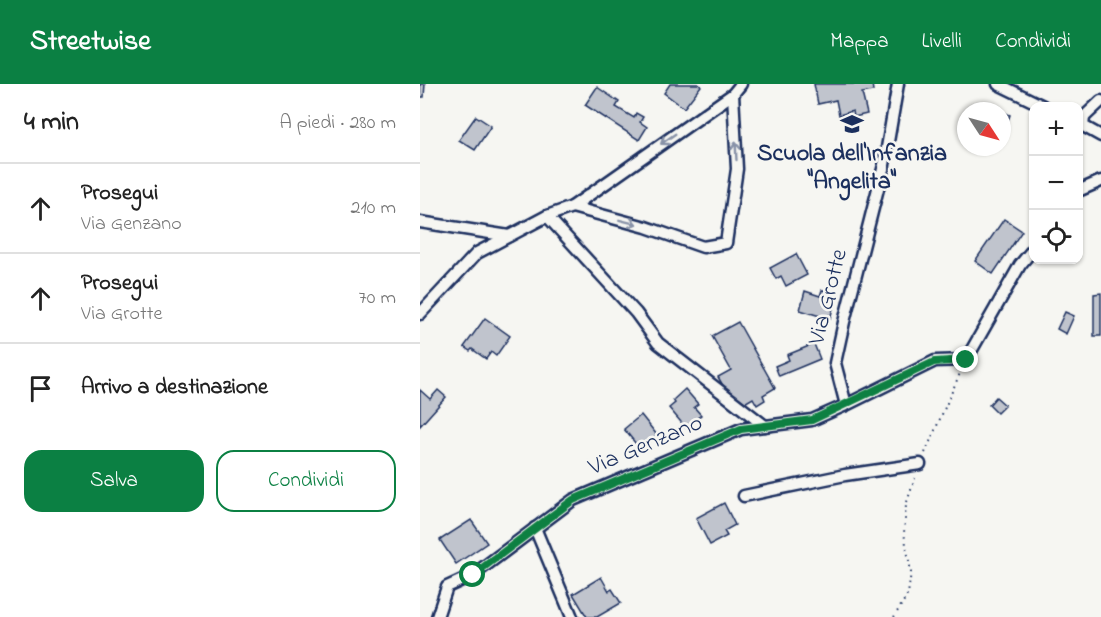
<!DOCTYPE html>
<html lang="it">
<meta charset="utf-8">
<style>
:root{--surface:#fff;--page:#f6f6f6;--text:#222;--muted:#767676;--line:#e0e0e0;--accent:#0b8043}
body{margin:0;font-family:"Indie Flower",sans-serif;background:var(--page);color:var(--text)}
.controls{position:absolute;right:18px;top:18px;display:grid;overflow:hidden;border-radius:12px;box-shadow:0 2px 4px #0004}
.controls button{width:54px;height:54px;display:grid;place-items:center;padding:0;border:0;border-bottom:2px solid var(--line);background:var(--surface);color:var(--text);font:30px sans-serif}
.compass{position:absolute;left:537px;top:18px;width:54px;height:54px;border-radius:50%;background:var(--surface);box-shadow:0 2px 4px #0004;rotate:126deg}
.stop{position:absolute;width:18px;height:18px;margin:-14px;border:4px solid #0b8043;border-radius:50%;background:#fff}
.stop.end{background:#0b8043;border-color:#fff;box-shadow:0 2px 6px #0008}
.list{margin:0;padding:0;list-style:none}
h2{display:flex;justify-content:space-between;align-items:center;height:78px;margin:0;padding:0 24px;font-size:26px}
h2 small{font-size:20px;font-weight:400;color:var(--muted)}
.list li{display:grid;grid-template-columns:39px 1fr auto;gap:18px;align-items:center;box-sizing:border-box;height:90px;padding:0 24px;border-top:2px solid var(--line)}
.list b{display:block;font-size:22px;white-space:nowrap}
.list p{margin:0;font-size:20px;white-space:nowrap;color:var(--muted)}
.list em{font-size:20px;font-style:normal;color:var(--muted)}
.actions{display:flex;gap:12px;padding:18px 24px}
.actions a{flex:1;padding:14px 0;border:2px solid var(--accent);border-radius:18px;text-align:center;font-size:21px;color:var(--accent)}
.actions .main{background:var(--accent);color:#fff}
.icon{flex:none;width:33px;height:33px;fill:none;stroke:currentColor;stroke-width:2;stroke-linecap:round;stroke-linejoin:round}
.map{position:relative;flex:none;width:681px;height:533px;overflow:hidden}
header{display:flex;align-items:center;gap:36px;box-sizing:border-box;height:84px;padding:0 30px;background:var(--accent);color:#fff}
header strong{font-size:28px}
nav{display:flex;gap:33px;margin-inline-start:auto;font-size:21px}
main{display:flex}
aside{flex:1;background:var(--surface)}
.map>svg:first-child{display:block}
.building{fill:#c0c4cd;stroke:#1b2f5e;stroke-width:1.5}
.lines{fill:none;stroke-linecap:round;stroke-linejoin:round}
.street-casing{stroke:#1b2f5e;stroke-width:15}
.path{stroke:#1b2f5e;stroke-width:2;stroke-dasharray:1.5 4.5;stroke-linecap:butt}
.street{stroke:#f6f6f2;stroke-width:10}
.oneway{stroke:#8892a8}
.route{stroke:#0b8043;stroke-width:8}
.labels{text-anchor:middle;dominant-baseline:central;stroke-width:5;stroke-linejoin:round;paint-order:stroke}
.poi-label{font-size:24px;font-weight:bold;fill:#1b2f5e;stroke:#f6f6f2}
.street-label{font-size:24px;fill:#1b2f5e;stroke:#f6f6f2}
</style>
<header>
<strong>Streetwise</strong>
<nav><a>Mappa</a><a>Livelli</a><a>Condividi</a></nav>
</header>
<main>
<aside>
<h2>4 min<small>A piedi · 280 m</small></h2>
<ul class="list">
<li><svg class="icon" aria-label="ahead" viewBox="0 0 24 24"><path d="M12 20V5M6 11l6-6 6 6"/></svg><div><b>Prosegui</b><p>Via Genzano</p></div><em>210 m</em></li>
<li><svg class="icon" aria-label="ahead" viewBox="0 0 24 24"><path d="M12 20V5M6 11l6-6 6 6"/></svg><div><b>Prosegui</b><p>Via Grotte</p></div><em>70 m</em></li>
<li><svg class="icon" aria-label="arrive" viewBox="0 0 24 24"><path d="M6 21V4h12l-3 4 3 4H6"/></svg><div><b>Arrivo a destinazione</b></div></li>
</ul>
<div class="actions"><a class="main">Salva</a><a>Condividi</a></div>
</aside>
<div class="map">
<svg width="681" height="533" viewBox="0 0 681 533">
<rect width="100%" height="100%" fill="#f6f6f2"/>
<filter id="ink" filterUnits="userSpaceOnUse"><feTurbulence type="fractalNoise" baseFrequency=".0167" numOctaves="2"/><feDisplacementMap in="SourceGraphic" scale="12" xChannelSelector="R" yChannelSelector="G"/><feConvolveMatrix kernelMatrix="1 2 1 2 8 2 1 2 1" color-interpolation-filters="sRGB"/></filter>
<g filter="url(#ink)">
<g class="building">
<polygon points="0,0 5,0 4,13 0,13"/>
<polygon points="250,0 278,0 281,2 264,24 244,9"/>
<polygon points="394,0 452,0 453,7 442,9 447,30 434,33 433,27 419,31 416,16 398,20"/>
<polygon points="177,3 199,18 196,23 214,34 216,29 223,33 220,38 227,43 219,56 165,21"/>
<polygon points="559,20 578,27 557,27"/>
<polygon points="582,28 590,31 582,54"/>
<polygon points="56,32 71,42 55,66 39,56"/>
<polygon points="584,135 602,147 573,190 555,177"/>
<polygon points="376,170 387,191 366,202 361,192 356,195 350,184"/>
<polygon points="402,206 410,208 408,215 415,217 410,235 380,226 385,207 400,212"/>
<polygon points="681,209 681,252 674,252 674,210"/>
<polygon points="645,228 654,232 646,250 637,245"/>
<polygon points="65,234 90,252 76,272 71,268 66,275 52,265 50,267 44,263"/>
<polygon points="318,238 355,304 343,311 345,316 337,321 333,314 316,324 298,293 311,286 292,252"/>
<polygon points="394,260 400,275 359,292 355,282 369,276 367,271"/>
<polygon points="265,305 278,320 274,323 281,331 266,344 249,324 255,319 253,316"/>
<polygon points="0,306 10,315 18,306 26,313 0,342"/>
<polygon points="576,313 585,321 577,329 569,321"/>
<polygon points="221,331 237,351 220,365 204,345"/>
<polygon points="304,419 315,441 304,447 307,452 290,461 276,434"/>
<polygon points="51,436 67,459 36,480 20,456"/>
<polygon points="181,493 189,507 192,505 201,519 177,533 167,533 153,510"/>
</g>
<g class="lines">
<g class="street-casing">
<g id="street">
<polyline points="478,0 464,81 424,238 415,279 426,321 515,277 546,276 600,181 614,164"/>
<polyline points="578,0 623,22"/>
<polyline points="658,33 664,33 681,17"/>
<polyline points="664,33 663,42 681,52"/>
<polyline points="658,107 681,97"/>
<polyline points="152,123 226,143 283,163 306,159 317,85 313,10"/>
<polyline points="127,132 216,229 238,259 345,342"/>
<polyline points="0,138 89,152"/>
<polyline points="0,230 57,169 127,132 152,123 313,10 321,0"/>
<polyline points="324,412 425,391 500,380"/>
<polyline points="115,444 152,533"/>
<polyline points="17,533 27,503 53,491 153,416 321,345 392,336 426,321"/>
</g>
</g>
<g class="path">
<polyline points="505,369 541,287"/>
<polyline points="474,533 488,510 491,488 484,449 486,421 495,394"/>
</g>
<use href="#street" class="street"/>
</g>
<defs><path id="oneway-shaft" d="M-6 0H5M1.5-3L5.5 0L1.5 3" fill="none" stroke-width="1.6" stroke-linecap="round" stroke-linejoin="round" transform="scale(1.5)"/></defs>
<g class="oneway">
<use href="#oneway-shaft" transform="translate(248 55) rotate(145)"/>
<use href="#oneway-shaft" transform="translate(316 67) rotate(-93)"/>
<use href="#oneway-shaft" transform="translate(208 138) rotate(14)"/>
</g>
</g>
<g class="lines" filter="url(#ink)">
<polyline class="route" points="53,491 153,416 321,345 392,336 514,278 546,276"/>
</g>
<defs>
<g id="school-bare" transform="scale(1.8)"><path d="M0-5L7-2L0 1L-7-2ZM-4 1L0 2.5L4 1V4Q0 6-4 4Z" fill="#1b2f5e" stroke="#f6f6f2" stroke-width="2.5" paint-order="stroke"/></g>
</defs>
<g fill-rule="evenodd">
<use href="#school-bare" x="432" y="40"/>
</g>
<g class="labels">
<g class="poi-label">
<text x="432" y="70">Scuola dell'Infanzia<tspan x="432" dy="28">"Angelita"</tspan></text>
</g>
<g class="street-label">
<text transform="translate(409 213) rotate(-76)">Via Grotte</text>
<text transform="translate(226 362) rotate(-23)">Via Genzano</text>
</g>
</g>
</svg>
<div class="controls">
<button>+</button>
<button>−</button>
<button><svg class="icon" aria-label="locate" viewBox="0 0 24 24"><circle cx="12" cy="12" r="6"/><path d="M12 2v4M12 18v4M2 12h4M18 12h4"/></svg></button>
</div>
<svg class="compass" viewBox="-18 -18 36 36"><path d="M0-13l5 13h-10z" fill="#e53935"/><path d="M0 13l5-13h-10z" fill="#767676"/></svg>
<div class="stop" style="left:53px;top:491px"></div>
<div class="stop end" style="left:546px;top:276px"></div>
</div>
</main>
